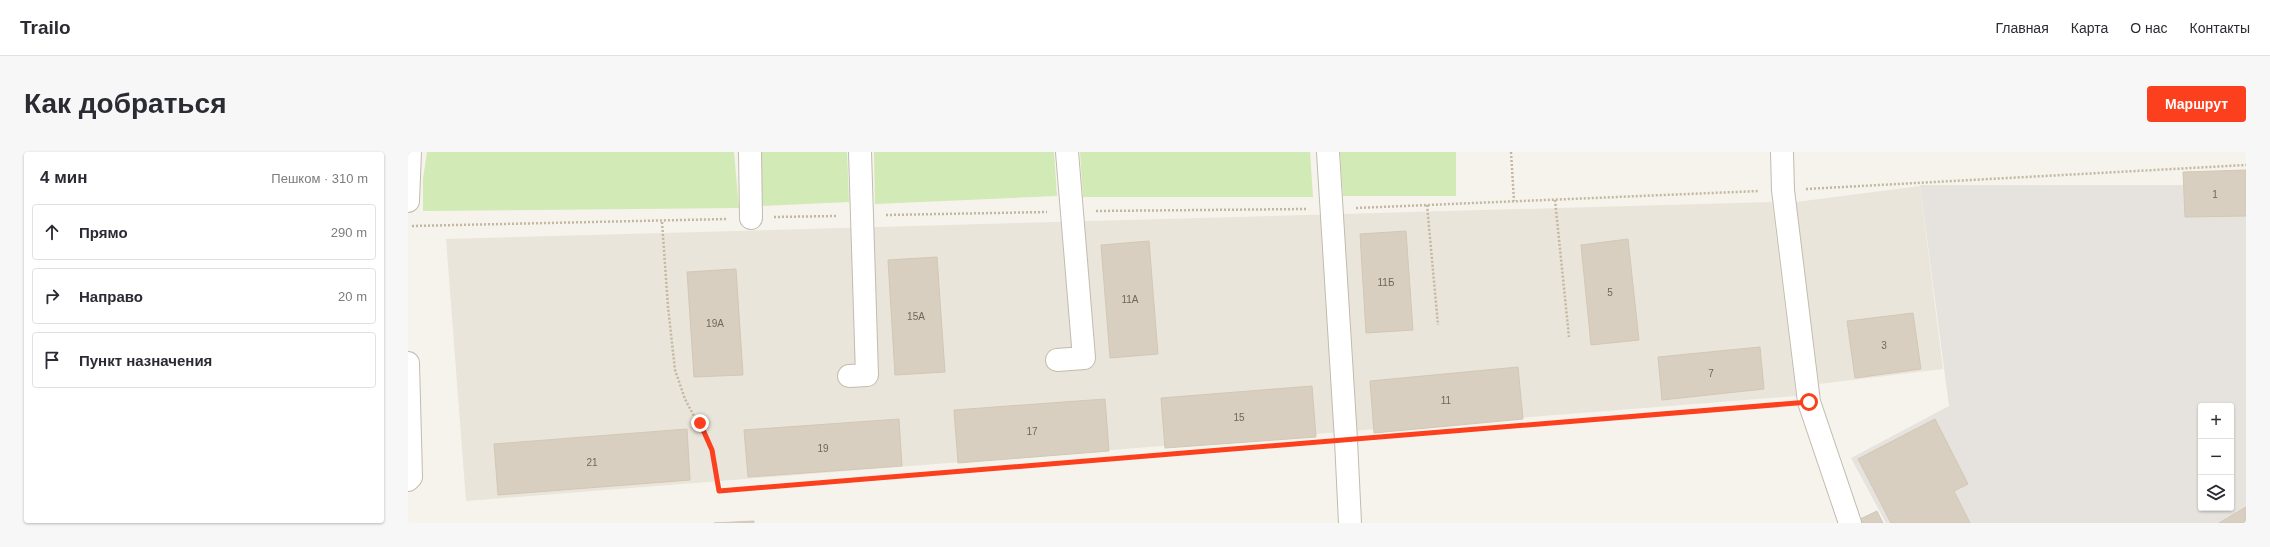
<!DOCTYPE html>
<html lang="ru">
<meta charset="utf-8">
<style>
:root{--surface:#fff;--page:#f7f7f7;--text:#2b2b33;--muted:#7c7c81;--line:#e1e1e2;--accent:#fc3f1d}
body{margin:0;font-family:Arial,sans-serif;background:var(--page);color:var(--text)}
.controls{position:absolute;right:12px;bottom:12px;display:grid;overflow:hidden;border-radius:4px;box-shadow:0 1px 3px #0004}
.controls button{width:36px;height:36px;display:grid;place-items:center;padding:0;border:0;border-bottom:1px solid var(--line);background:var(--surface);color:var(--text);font:20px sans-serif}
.stop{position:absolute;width:12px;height:12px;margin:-9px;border:3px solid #fc3f1d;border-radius:50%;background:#fff}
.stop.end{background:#fc3f1d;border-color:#fff;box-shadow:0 1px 4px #0008}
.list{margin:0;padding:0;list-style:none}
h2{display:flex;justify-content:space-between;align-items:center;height:52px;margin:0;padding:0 16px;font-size:17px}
h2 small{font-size:13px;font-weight:400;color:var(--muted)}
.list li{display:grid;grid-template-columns:26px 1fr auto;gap:12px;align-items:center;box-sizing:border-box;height:56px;margin:0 8px 8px;padding:0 8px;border:1px solid var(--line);border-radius:4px}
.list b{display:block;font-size:15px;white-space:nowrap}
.list em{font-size:13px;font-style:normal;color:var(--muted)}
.icon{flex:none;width:22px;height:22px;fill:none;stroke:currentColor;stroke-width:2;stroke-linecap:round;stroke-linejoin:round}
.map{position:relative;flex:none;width:1838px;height:371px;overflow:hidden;border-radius:4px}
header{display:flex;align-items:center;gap:24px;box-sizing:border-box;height:56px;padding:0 20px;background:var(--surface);border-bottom:1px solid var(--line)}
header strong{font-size:19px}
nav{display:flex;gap:22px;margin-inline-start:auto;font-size:14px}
.intro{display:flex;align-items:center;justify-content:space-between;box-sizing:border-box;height:96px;padding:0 24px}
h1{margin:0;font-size:28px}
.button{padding:10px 18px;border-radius:4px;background:var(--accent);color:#fff;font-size:14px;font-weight:700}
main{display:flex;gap:24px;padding:0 24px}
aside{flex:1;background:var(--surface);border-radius:4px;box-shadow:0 1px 3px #0004}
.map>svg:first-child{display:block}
.residential{fill:#eae5da}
.industrial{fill:#e6e2dd;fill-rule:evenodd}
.green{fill:#d2eab5}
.building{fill:#d8cfc1;stroke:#d3c7b4}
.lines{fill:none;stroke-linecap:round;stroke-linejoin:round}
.minor-casing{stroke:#c2bbae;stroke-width:24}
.path{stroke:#c4b79f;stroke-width:2.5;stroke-dasharray:2 2;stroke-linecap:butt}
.minor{stroke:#fff;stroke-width:22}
.route{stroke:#fc3f1d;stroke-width:5}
.labels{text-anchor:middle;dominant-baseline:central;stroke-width:3.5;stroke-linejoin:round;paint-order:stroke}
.number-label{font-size:10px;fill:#6e675b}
</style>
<header>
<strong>Trailo</strong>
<nav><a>Главная</a><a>Карта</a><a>О нас</a><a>Контакты</a></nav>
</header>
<div class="intro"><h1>Как добраться</h1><a class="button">Маршрут</a></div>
<main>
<aside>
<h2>4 мин<small>Пешком · 310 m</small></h2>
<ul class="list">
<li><svg class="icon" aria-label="ahead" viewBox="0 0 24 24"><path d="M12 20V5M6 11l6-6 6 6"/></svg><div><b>Прямо</b></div><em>290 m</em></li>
<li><svg class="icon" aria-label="right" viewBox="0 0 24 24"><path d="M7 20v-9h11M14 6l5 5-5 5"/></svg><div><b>Направо</b></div><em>20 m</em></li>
<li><svg class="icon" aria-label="arrive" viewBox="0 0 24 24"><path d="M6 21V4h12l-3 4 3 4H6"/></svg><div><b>Пункт назначения</b></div></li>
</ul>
</aside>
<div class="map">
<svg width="1838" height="371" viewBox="0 0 1838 371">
<rect width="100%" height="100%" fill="#f6f3ec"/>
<g class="residential">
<polygon points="1512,34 1535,217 1411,232 1388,50"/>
<polygon points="1364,50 1388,244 58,349 38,87"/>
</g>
<path class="industrial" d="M1512 33H1838V371H1478L1443 306 1541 254ZM1793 254H1823V356H1793Z"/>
<g class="green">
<polygon points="19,0 326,0 331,56 15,59 15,27"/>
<polygon points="352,0 439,0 441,50 354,54"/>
<polygon points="466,0 646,0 649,44 467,52"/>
<polygon points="672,0 902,0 905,45 675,45"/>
<polygon points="932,0 1048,0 1048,44 935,44"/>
</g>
<g class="building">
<polygon points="1838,18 1838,64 1777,65 1775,20"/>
<polygon points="998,79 1005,178 958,181 952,82"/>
<polygon points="1220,87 1231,188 1183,193 1173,93"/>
<polygon points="741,89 750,202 702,206 693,93"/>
<polygon points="529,105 537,220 487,223 480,108"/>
<polygon points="328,117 335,223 286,225 279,120"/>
<polygon points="1505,161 1513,217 1447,226 1439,169"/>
<polygon points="1352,195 1356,237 1254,248 1250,205"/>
<polygon points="1110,215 1115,267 966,281 962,229"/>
<polygon points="904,234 908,285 757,296 753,246"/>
<polygon points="697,247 701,299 550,311 546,258"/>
<polygon points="491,267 494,314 340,325 336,278"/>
<polygon points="1527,267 1560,332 1546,339 1562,371 1483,371 1450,307"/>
<polygon points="279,277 282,328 90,343 86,292"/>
<polygon points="1838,355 1838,371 1811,371"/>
<polygon points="1469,359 1475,371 1449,371 1448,369"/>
<polygon points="346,369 346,371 306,371"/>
</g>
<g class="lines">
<g class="minor-casing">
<g id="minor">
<polyline points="342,0 343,66"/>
<polyline points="920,0 938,288 942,371"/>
<polyline points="1374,0 1375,38 1401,250 1442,371"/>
<polyline points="0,49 2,0"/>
<polyline points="649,208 676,206 659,0"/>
<polyline points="0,211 3,325 0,328"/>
<polyline points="441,224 459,223 452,0"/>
</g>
</g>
<g class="path">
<polyline points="1103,0 1106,49"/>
<polyline points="1398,37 1838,13"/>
<polyline points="1147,48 1161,185"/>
<polyline points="1019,53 1030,173"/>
<polyline points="948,56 1351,39"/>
<polyline points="688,59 899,57"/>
<polyline points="478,63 639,60"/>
<polyline points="366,65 429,64"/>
<polyline points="254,70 260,155 267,218 277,247 304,298 311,339 914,290"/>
<polyline points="4,74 319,67"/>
<polyline points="962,286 1378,252"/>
</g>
<use href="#minor" class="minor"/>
</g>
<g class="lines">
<polyline class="route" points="292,271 304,298 311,339 1401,250"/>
</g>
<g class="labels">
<g class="number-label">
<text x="1807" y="42">1</text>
<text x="978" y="130">11Б</text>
<text x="1202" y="140">5</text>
<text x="722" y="147">11А</text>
<text x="508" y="164">15А</text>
<text x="307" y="171">19А</text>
<text x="1476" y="193">3</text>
<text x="1303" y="221">7</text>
<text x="1038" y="248">11</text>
<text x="831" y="265">15</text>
<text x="624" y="279">17</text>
<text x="415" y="296">19</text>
<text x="184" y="310">21</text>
</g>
</g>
</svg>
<div class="controls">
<button>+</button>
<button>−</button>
<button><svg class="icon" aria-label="layers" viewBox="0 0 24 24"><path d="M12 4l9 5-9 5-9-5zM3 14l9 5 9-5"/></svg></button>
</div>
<div class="stop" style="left:1401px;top:250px"></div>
<div class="stop end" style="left:292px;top:271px"></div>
</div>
</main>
